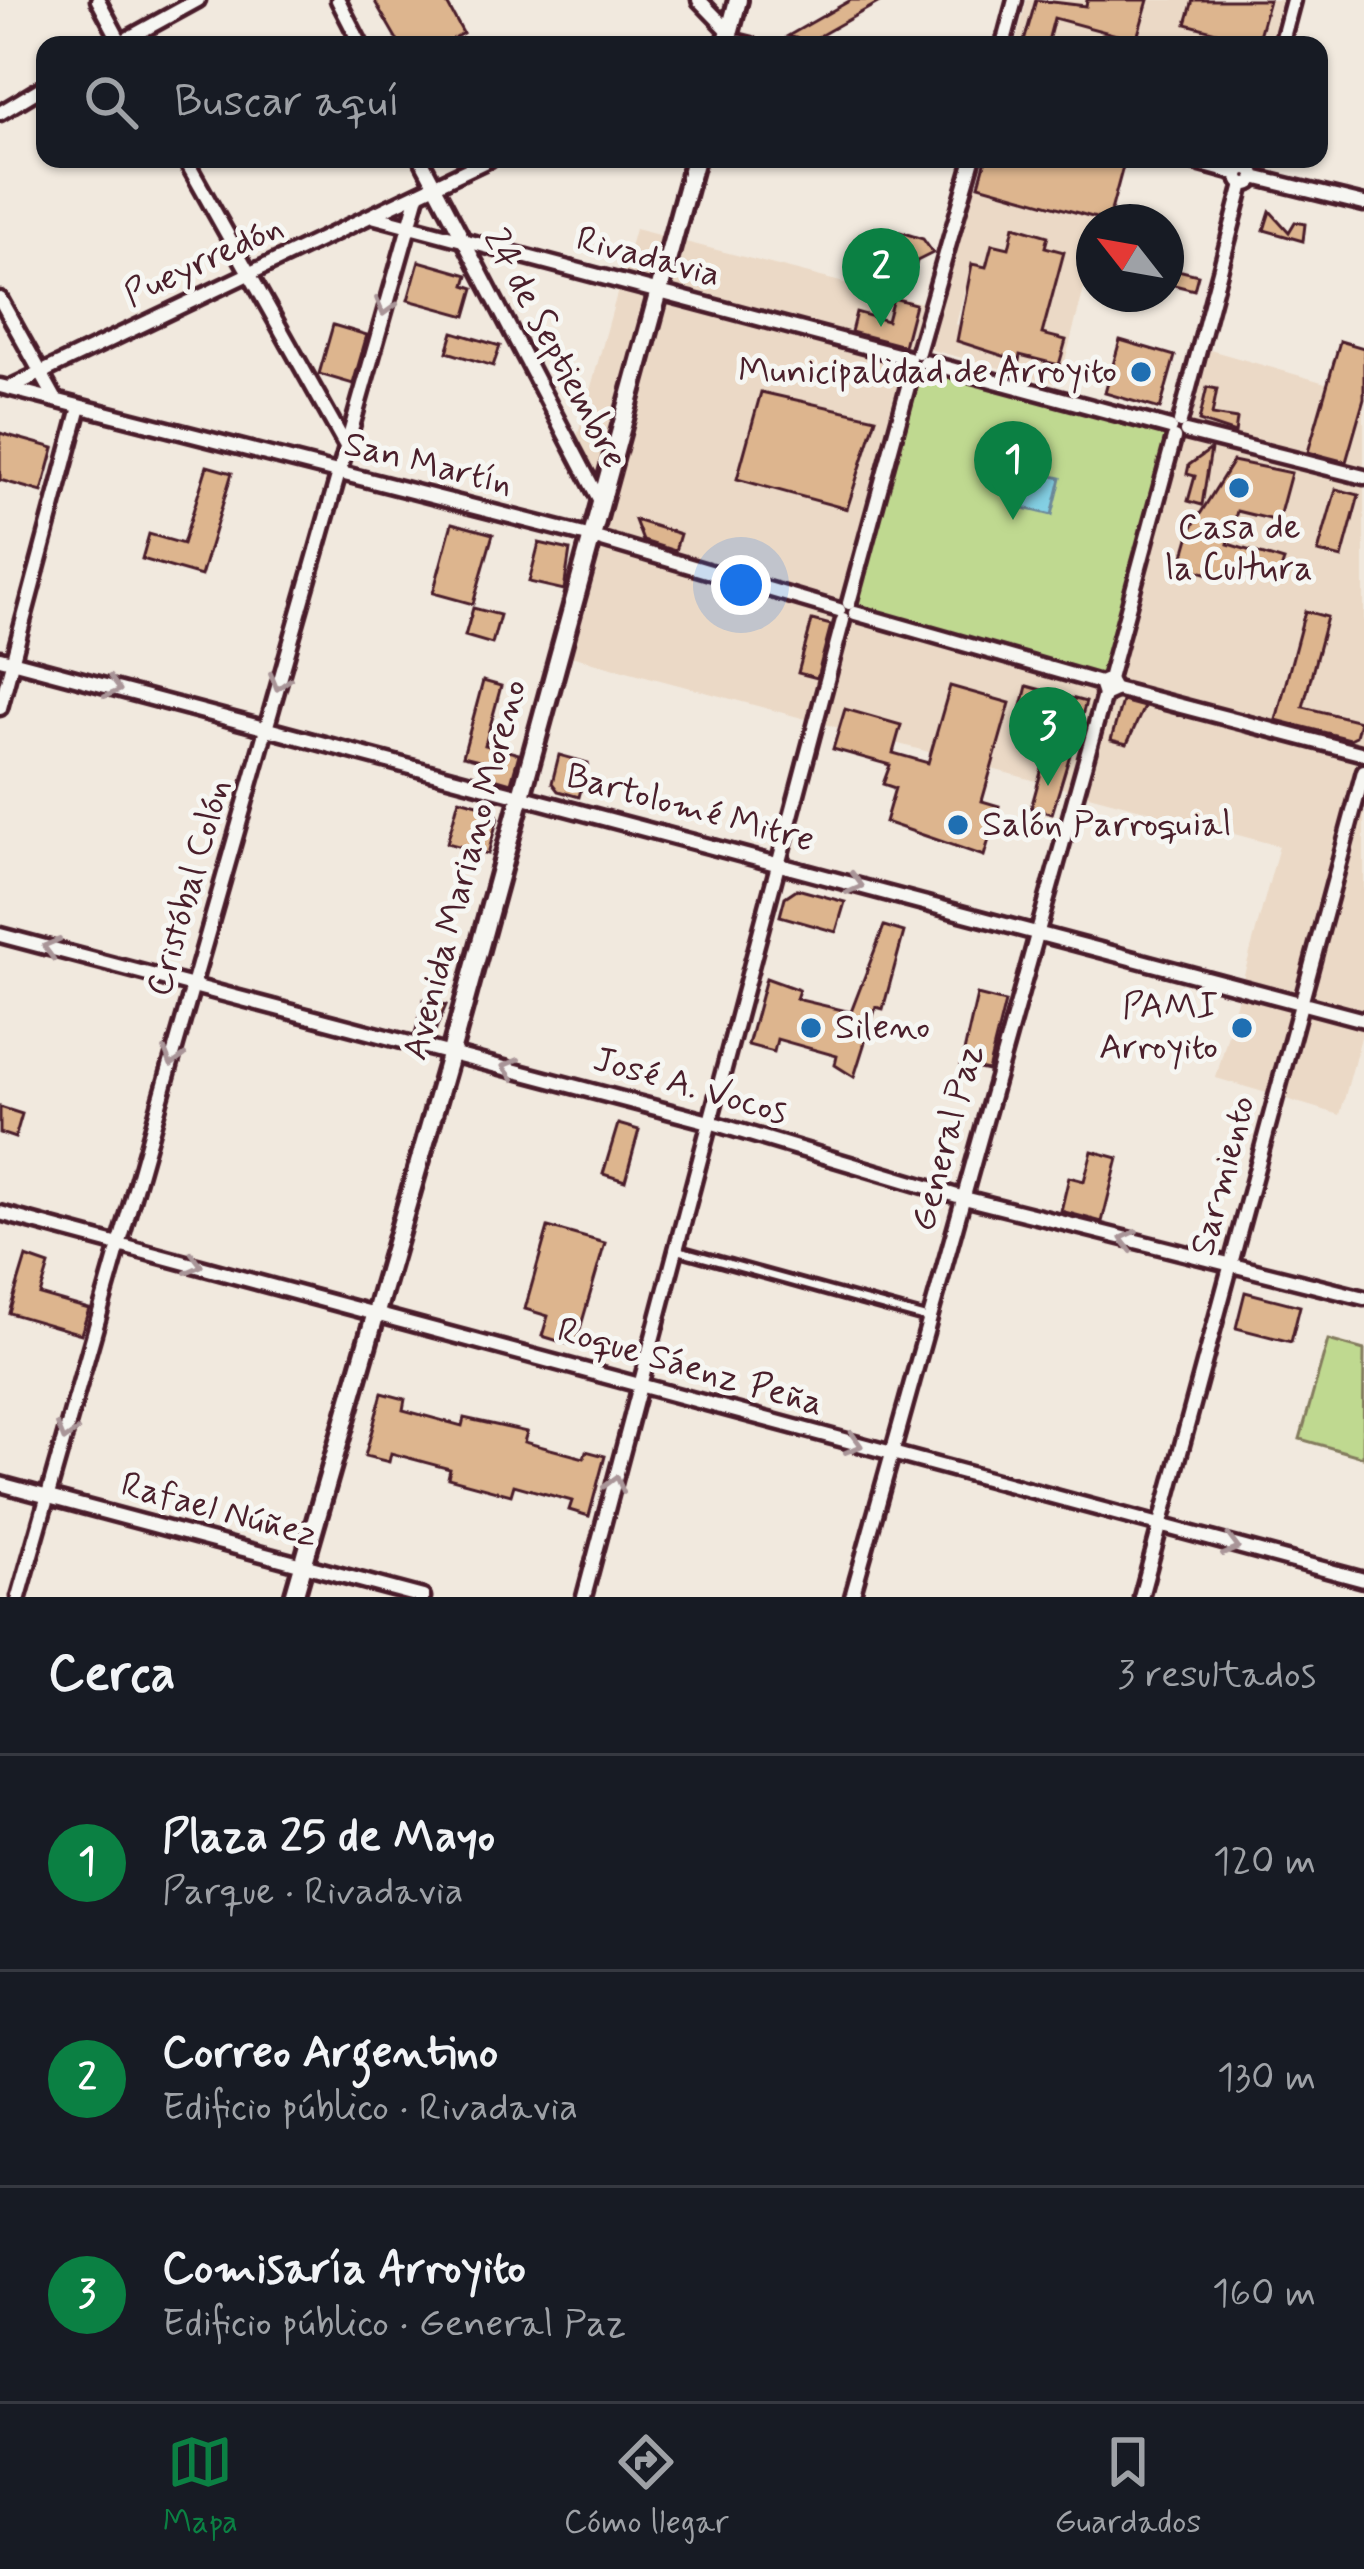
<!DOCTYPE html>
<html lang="es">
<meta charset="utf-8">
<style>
:root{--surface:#171b24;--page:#20242c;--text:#f1f3f6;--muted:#9ea1a6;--line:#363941;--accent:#0b8043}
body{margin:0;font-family:Mynerve,sans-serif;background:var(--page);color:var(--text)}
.compass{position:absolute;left:1076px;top:204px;width:108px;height:108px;border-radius:50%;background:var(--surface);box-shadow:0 3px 9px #0004;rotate:301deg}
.you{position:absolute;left:741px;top:585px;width:42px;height:42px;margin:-30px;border:9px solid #fff;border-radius:50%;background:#1a73e8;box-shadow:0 0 0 18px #1a73e833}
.badge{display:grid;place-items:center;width:78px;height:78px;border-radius:50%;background:var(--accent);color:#fff;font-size:39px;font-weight:700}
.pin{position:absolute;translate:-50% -99px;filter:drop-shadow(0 3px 6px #0008)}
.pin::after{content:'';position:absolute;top:63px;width:42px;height:36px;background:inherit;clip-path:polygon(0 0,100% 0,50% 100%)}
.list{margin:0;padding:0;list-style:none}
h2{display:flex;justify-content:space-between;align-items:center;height:156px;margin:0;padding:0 48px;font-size:51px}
h2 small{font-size:39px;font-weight:400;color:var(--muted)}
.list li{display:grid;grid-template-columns:78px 1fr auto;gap:36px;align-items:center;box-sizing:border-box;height:216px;padding:0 48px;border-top:3px solid var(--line)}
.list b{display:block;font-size:45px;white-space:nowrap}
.list p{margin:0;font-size:39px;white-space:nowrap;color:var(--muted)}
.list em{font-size:39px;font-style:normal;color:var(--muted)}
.icon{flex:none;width:66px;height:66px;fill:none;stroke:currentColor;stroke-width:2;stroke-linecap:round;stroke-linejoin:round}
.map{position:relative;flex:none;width:1364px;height:1597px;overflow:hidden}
.search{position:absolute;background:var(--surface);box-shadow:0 3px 9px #0004;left:36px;right:36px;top:36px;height:132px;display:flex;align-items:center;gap:30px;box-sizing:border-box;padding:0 42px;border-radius:24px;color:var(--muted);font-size:45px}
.sheet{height:804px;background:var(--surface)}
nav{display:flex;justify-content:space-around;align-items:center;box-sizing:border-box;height:168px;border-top:3px solid var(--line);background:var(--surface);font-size:33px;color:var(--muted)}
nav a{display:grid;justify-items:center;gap:6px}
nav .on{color:var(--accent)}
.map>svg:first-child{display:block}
.built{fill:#ebd9c6;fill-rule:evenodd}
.green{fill:#bfd990;stroke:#847c5e;stroke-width:3}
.water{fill:#84d0e4;stroke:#6d899a;stroke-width:3}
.building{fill:#ddb58e;stroke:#4a1f2b;stroke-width:3}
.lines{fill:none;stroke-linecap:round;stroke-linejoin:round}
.lane-casing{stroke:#4a1f2b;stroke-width:15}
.street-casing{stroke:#4a1f2b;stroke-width:21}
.secondary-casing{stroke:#4a1f2b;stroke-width:26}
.lane{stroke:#f6f6f2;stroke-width:6}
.street{stroke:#f6f6f2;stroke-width:12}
.secondary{stroke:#f6f6f2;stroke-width:16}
.oneway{stroke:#a99598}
.poi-dot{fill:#1f6fb2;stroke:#f6f6f2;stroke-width:4.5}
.labels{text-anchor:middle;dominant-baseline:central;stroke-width:10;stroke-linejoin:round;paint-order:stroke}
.street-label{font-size:36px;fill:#4a1f2b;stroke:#f6f6f2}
.poi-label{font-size:36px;fill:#4a1f2b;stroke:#f6f6f2;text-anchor:end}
</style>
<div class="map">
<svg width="1364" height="1597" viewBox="0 0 1364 1597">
<rect width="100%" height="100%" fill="#f1e9de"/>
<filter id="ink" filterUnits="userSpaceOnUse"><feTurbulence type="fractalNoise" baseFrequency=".00833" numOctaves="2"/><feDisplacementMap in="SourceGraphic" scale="24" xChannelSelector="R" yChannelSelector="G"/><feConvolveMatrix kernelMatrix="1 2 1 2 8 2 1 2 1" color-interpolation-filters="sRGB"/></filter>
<g filter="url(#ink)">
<g class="built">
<polygon points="1027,0 1288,0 1275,45 1015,45"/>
<path d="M969 184 1103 220 1094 222V251L1059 384 925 348ZM1014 227 1048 235 1045 247 1064 252 1042 334 1065 340 1020 355 1018 361 958 341 961 327 956 324 972 264 986 267 992 244 1009 248Z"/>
<polygon points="635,229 926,304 914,350 1185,422 1203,348 1364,394 1364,1026 1340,1115 1216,1078 1279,846 567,655 611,507 576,441"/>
</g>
<g class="green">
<polygon points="928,367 1164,431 1170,439 1106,675 1099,678 860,609 855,602 918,373"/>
<polygon points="1328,1340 1364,1350 1363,1457 1300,1439"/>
</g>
<polygon class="water" points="1020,469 1032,472 1033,491 1041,488 1044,474 1061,478 1052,515 1011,505"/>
<g class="building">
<polygon points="374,0 445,0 463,33 442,45 400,45"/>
<polygon points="851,0 883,0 809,42 788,36"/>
<polygon points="1036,0 1086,6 1087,0 1148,0 1135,45 1114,45 1117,35 1054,18 1047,45 1023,45"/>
<polygon points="1193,0 1269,0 1257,43 1186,24"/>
<polygon points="986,159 1125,159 1111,211 1103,220 979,185"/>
<polygon points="1270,211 1289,232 1295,222 1305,224 1303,241 1264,230"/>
<polygon points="1014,226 1048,236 1045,247 1064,252 1042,334 1066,340 1059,365 1020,355 1019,361 957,341 972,264 986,267 992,244 1009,248"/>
<polygon points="900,232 923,239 933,253 917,261 913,276 889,269"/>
<polygon points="419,261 468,275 465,285 474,288 466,316 408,300"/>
<polygon points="1166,267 1198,275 1194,290 1166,283"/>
<polygon points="893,298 915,304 904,346 851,332 856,312 887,321"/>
<polygon points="333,325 367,335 353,384 319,374"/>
<polygon points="453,332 500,346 493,366 447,352"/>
<polygon points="1120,340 1175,356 1160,409 1105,393"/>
<polygon points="1340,341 1364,348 1364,399 1346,462 1308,452"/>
<polygon points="1207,387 1217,389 1212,415 1237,419 1235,433 1199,421"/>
<polygon points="761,392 876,418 847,509 737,479"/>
<polygon points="0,433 54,448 42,492 0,480"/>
<polygon points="1211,449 1202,505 1188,501 1195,476 1187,474 1189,465"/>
<polygon points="1233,461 1291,473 1278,521 1237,511 1228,544 1284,561 1278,579 1248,570 1246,578 1225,572 1223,578 1181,566 1192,527"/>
<polygon points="207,466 232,473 201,576 142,559 149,534 183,544"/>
<polygon points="1336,489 1359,495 1342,558 1318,552"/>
<polygon points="635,520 680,534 675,551 643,541"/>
<polygon points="452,523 493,534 473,604 433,593"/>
<polygon points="539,543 570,550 564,590 529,582"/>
<polygon points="473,608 500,615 492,644 465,636"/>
<polygon points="1305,611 1327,617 1303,707 1360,721 1356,736 1350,739 1276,720"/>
<polygon points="812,620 831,625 817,678 798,673"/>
<polygon points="483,681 501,686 485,745 519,754 511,783 480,774 484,761 463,756"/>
<polygon points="950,686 1010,703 982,801 999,806 984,856 885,822 895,788 883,784 890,765 833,749 845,709 901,725 893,753 928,763"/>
<polygon points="1027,686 1086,702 1052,814 1031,808 1045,758 1054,761 1064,725 1020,714"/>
<polygon points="1122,701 1144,707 1127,744 1111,740"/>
<polygon points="559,755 588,763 579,797 558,791 552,783"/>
<polygon points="459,799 493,808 498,817 488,854 447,843"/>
<polygon points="797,889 845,902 836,932 780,916 785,897"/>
<polygon points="884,926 904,932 883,1009 876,1007 854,1077 835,1065 837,1056 777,1039 774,1052 748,1045 766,978 799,990 796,999 851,1012"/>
<polygon points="977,995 1005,1002 988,1071 961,1065"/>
<polygon points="424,999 446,1005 432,1038 415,1034"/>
<polygon points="0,1107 22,1114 15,1138 0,1133"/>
<polygon points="618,1124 639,1130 625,1181 603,1174"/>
<polygon points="1092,1151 1118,1158 1102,1222 1061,1211 1069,1177 1084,1181"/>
<polygon points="548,1227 605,1243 575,1346 542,1336 548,1316 525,1309"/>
<polygon points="26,1257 49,1265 40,1295 89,1309 81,1334 9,1313"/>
<polygon points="1245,1292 1300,1306 1291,1342 1236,1328"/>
<polygon points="382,1393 405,1399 403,1410 462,1426 464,1418 527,1432 524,1442 584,1458 586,1451 605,1456 589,1516 569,1510 572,1501 514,1485 511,1495 448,1478 450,1469 391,1453 389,1462 365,1456"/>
</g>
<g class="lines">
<g class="lane-casing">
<polyline id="lane" points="678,1250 929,1319"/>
</g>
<g class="street-casing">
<g id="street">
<polyline points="98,0 122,45"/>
<polyline points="338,0 361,45"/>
<polyline points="699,0 729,31"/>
<polyline points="727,39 751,45"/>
<polyline points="116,45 198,0"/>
<polyline points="1003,45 1015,0"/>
<polyline points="1281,45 1293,0"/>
<polyline points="0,113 45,86"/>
<polyline points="185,159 346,446"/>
<polyline points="421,159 601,503"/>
<polyline points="1183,159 1238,174"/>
<circle cx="1246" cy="176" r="8"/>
<polyline points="1254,177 1364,204"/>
<polyline points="372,216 909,358"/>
<polyline points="0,299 56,400"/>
<polyline points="918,352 973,159"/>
<polyline points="925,362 1170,428"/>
<polyline points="0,386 592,537 839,610"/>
<polyline points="9,388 490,159"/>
<polyline points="1180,422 1243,184"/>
<polyline points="1186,432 1364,477"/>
<polyline points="849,603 913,368"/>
<polyline points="855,613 1100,683 1109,679 1115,690 1104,695 1100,683"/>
<polyline points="0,658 1364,1020"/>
<polyline points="1109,679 1174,438"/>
<polyline points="1116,689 1364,754"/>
<polyline points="0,708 80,407"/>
<polyline points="0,935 713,1123 964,1198 1364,1298"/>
<polyline points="0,1213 1364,1580"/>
<polyline points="0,1484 423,1597"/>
<polyline points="19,1597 418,195"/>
<polyline points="584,1597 843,620"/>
<polyline points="852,1597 1104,695"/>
<polyline points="1141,1597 1364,771"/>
</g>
</g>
<g class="secondary-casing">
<g id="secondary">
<polyline points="726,45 738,0"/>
<polyline points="294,1597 451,1052 695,159"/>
</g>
</g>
<use href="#lane" class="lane"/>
<use href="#street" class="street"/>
<use href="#secondary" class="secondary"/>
</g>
<defs><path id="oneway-chevron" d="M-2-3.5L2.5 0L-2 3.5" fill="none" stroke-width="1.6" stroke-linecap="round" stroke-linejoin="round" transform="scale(3)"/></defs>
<g class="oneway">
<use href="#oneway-chevron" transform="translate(385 307) rotate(106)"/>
<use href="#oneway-chevron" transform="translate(279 682) rotate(106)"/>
<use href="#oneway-chevron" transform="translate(113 688) rotate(15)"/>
<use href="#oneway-chevron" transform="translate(855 884) rotate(15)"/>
<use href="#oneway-chevron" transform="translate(51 948) rotate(-165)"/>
<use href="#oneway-chevron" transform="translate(173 1058) rotate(106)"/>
<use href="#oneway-chevron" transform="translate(510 1068) rotate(-165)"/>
<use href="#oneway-chevron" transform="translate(1128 1240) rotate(-166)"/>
<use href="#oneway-chevron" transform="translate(194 1264) rotate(15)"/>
<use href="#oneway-chevron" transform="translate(66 1433) rotate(106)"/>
<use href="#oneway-chevron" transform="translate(854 1444) rotate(16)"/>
<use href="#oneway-chevron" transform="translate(615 1484) rotate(-75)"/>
<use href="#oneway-chevron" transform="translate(1231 1546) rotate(15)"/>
</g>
</g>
<g class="poi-dot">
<circle cx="1141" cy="372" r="12"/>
<circle cx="1239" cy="488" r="12"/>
<circle cx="958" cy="825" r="12"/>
<circle cx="811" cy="1028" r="12"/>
<circle cx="1242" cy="1028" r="12"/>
</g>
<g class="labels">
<g class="street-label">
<text transform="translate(648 258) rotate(15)">Rivadavia</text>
<text transform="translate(204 262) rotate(-25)">Pueyrredón</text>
<text transform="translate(554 349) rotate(62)">24 de Septiembre</text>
<text transform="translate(428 465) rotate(14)">San Martín</text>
<text transform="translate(690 809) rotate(15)">Bartolomé Mitre</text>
<text transform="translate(466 870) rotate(-75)">Avenida Mariano Moreno</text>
<text transform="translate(190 888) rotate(-74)">Cristóbal Colón</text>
<text transform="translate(690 1087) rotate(16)">José A. Vocos</text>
<text transform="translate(948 1138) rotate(-75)">General Paz</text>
<text transform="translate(1224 1176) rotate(-75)">Sarmiento</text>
<text transform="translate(690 1368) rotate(16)">Roque Sáenz Peña</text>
<text transform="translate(219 1511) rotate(15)">Rafael Núñez</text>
</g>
<g class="poi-label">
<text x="1117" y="372">Municipalidad de Arroyito</text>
<text x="1239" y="528" text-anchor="middle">Casa de<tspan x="1239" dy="41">la Cultura</tspan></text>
<text x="982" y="825" text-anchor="start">Salón Parroquial</text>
<text x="1218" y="1007">PAMI<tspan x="1218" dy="41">Arroyito</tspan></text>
<text x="835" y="1028" text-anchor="start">Sileno</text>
</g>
</g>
</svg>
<svg class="compass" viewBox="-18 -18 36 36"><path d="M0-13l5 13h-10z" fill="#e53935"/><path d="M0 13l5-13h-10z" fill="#9ea1a6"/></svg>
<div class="you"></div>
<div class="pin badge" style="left:1013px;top:520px">1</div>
<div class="pin badge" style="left:881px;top:327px">2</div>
<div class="pin badge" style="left:1048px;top:786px">3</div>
<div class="search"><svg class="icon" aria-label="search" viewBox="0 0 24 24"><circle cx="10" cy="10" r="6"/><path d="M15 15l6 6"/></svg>Buscar aquí</div>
</div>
<section class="sheet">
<h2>Cerca<small>3 resultados</small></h2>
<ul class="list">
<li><span class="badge">1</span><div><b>Plaza 25 de Mayo</b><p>Parque · Rivadavia</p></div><em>120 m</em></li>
<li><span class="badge">2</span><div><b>Correo Argentino</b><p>Edificio público · Rivadavia</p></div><em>130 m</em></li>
<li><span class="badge">3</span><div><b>Comisaría Arroyito</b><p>Edificio público · General Paz</p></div><em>160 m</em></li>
</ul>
</section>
<nav>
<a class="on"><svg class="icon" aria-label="map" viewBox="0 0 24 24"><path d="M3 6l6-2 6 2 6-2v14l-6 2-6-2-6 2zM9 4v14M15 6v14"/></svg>Mapa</a>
<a><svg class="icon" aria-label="directions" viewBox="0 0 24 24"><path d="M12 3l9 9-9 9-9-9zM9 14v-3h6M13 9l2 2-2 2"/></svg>Cómo llegar</a>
<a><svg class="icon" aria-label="saved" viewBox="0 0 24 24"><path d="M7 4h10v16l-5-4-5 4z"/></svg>Guardados</a>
</nav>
